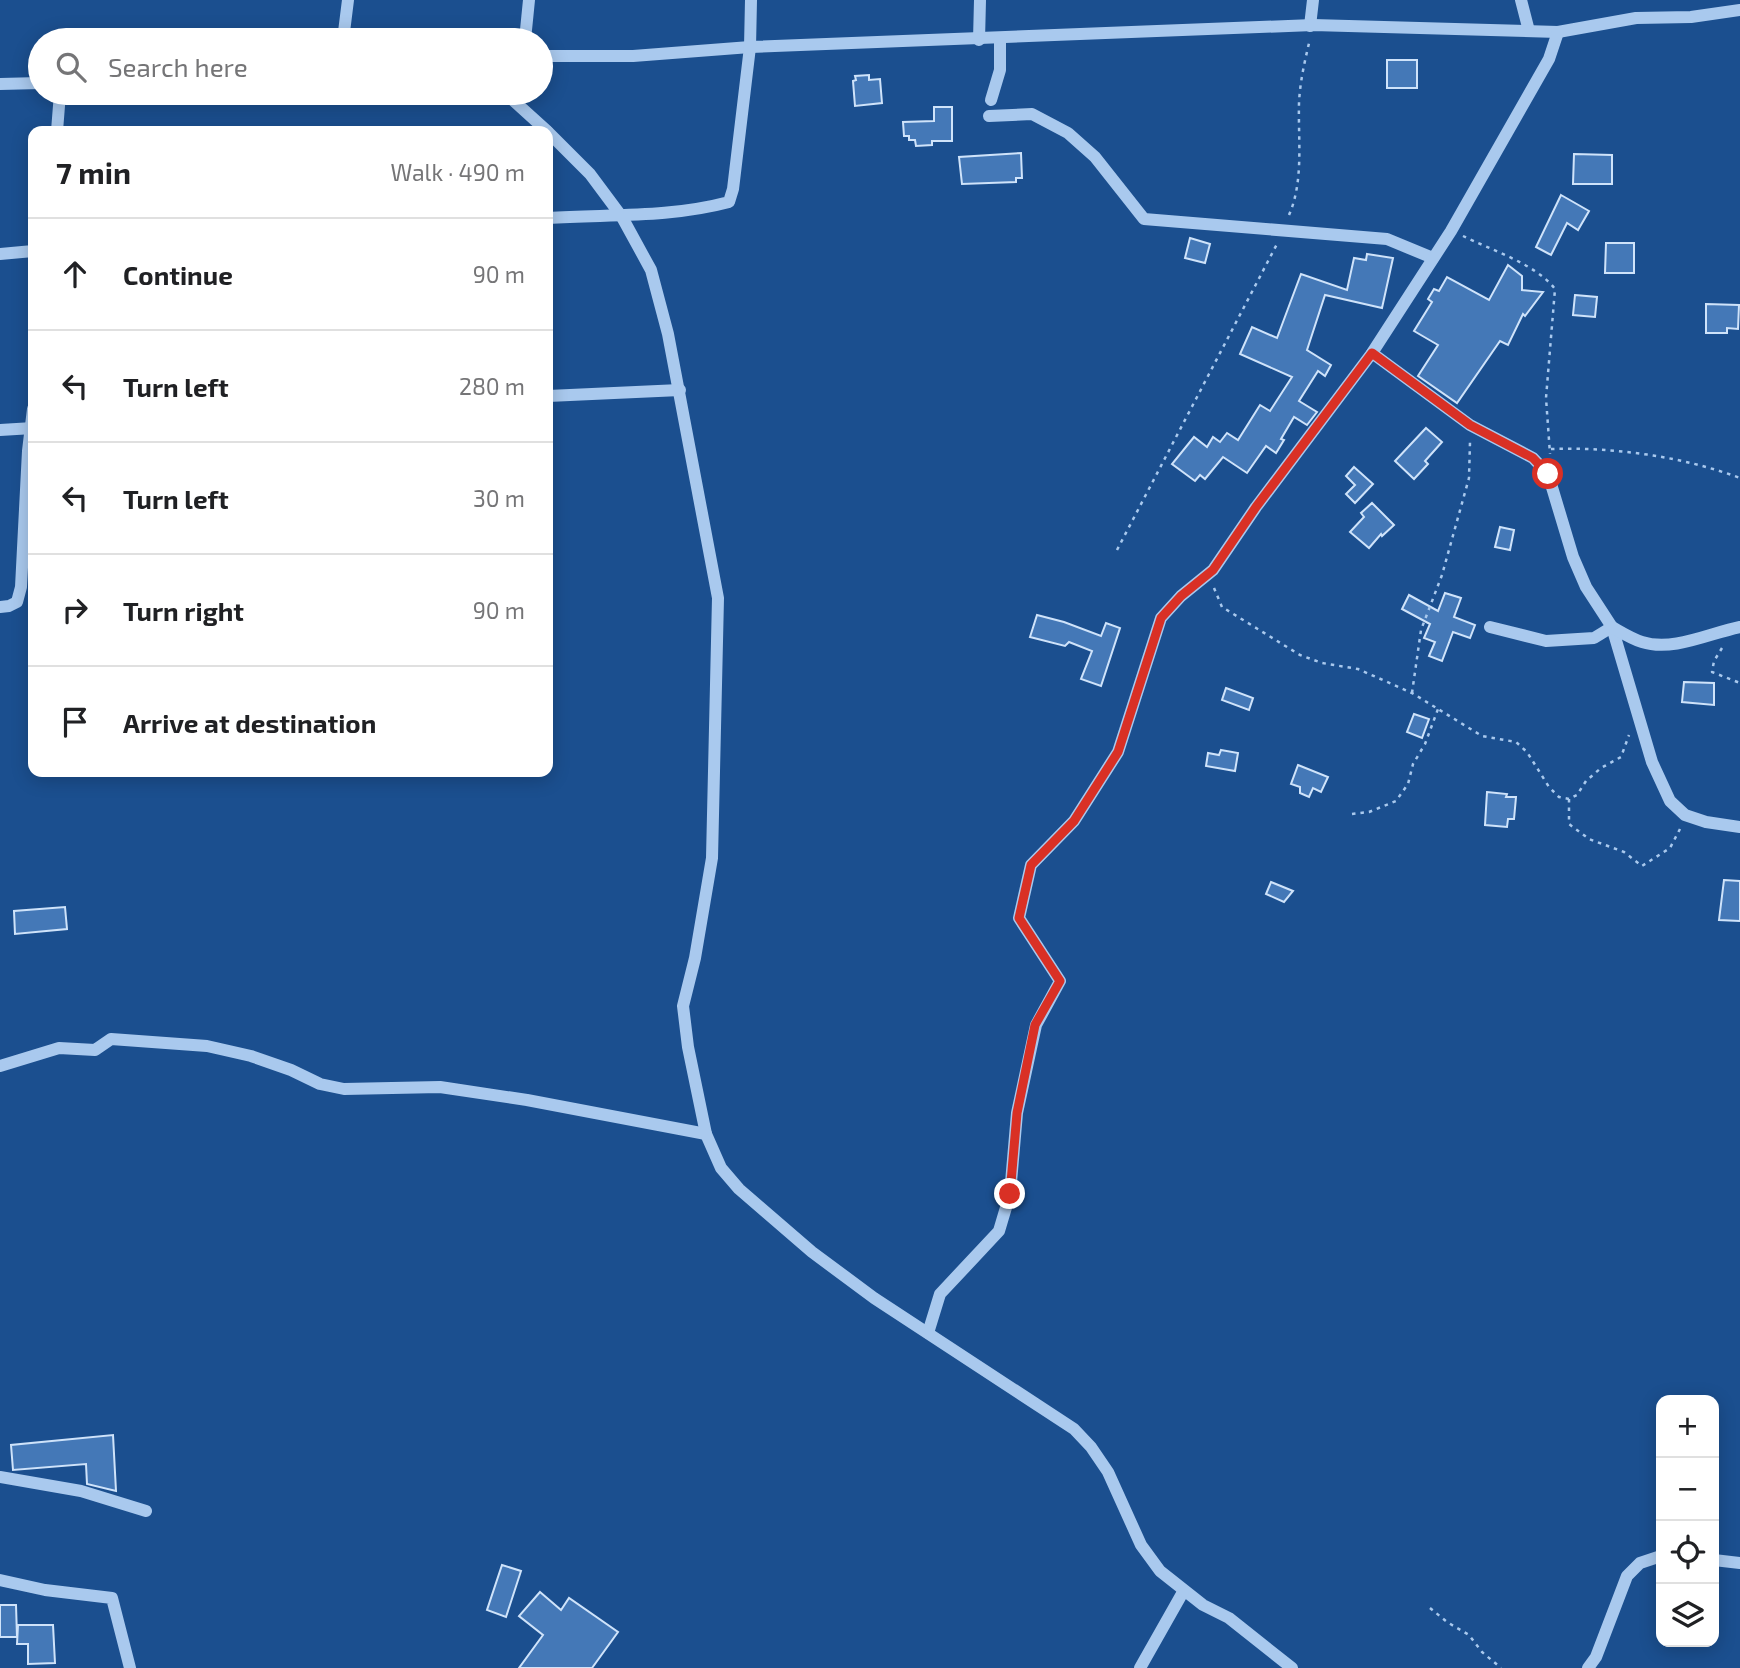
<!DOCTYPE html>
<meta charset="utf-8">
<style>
:root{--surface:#fff;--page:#f6f6f6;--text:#202124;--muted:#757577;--line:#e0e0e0}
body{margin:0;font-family:"Exo 2",sans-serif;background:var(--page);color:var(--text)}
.controls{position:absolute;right:21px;bottom:21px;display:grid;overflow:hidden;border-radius:14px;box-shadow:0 4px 18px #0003}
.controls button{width:63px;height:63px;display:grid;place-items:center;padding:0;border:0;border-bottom:2px solid var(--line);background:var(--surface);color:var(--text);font:35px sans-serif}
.stop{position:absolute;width:21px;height:21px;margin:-16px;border:5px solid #d93025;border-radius:50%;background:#fff}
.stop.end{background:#d93025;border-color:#fff;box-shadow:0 2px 7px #0008}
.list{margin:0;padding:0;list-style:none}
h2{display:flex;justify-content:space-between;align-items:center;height:91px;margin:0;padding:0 28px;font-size:30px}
h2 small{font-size:23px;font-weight:400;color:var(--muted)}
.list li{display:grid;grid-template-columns:46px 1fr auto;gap:21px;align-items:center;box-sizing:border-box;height:112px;padding:0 28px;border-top:2px solid var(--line)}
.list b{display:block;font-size:26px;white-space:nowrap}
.list em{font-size:23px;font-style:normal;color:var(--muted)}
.icon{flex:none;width:38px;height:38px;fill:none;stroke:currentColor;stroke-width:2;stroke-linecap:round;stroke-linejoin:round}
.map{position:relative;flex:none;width:1740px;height:1668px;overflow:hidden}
.search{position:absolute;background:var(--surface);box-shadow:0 4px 18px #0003;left:28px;top:28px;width:525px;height:77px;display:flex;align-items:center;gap:18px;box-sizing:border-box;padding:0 24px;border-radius:38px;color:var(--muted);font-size:26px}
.panel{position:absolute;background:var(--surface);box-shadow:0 4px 18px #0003;left:28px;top:126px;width:525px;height:651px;border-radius:14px}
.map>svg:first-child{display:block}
.building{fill:#4478b7;stroke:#cfe3fa;stroke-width:2}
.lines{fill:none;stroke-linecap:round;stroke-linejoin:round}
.path{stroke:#a9c9ee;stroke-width:2.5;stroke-dasharray:3.5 5;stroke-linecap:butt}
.minor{stroke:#a9c9ee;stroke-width:12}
.route{stroke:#d93025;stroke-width:9}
</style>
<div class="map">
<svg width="1740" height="1668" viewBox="0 0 1740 1668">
<rect width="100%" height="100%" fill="#1b4f8f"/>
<g class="building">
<rect x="1387" y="60" width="30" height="28"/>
<polygon points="869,75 869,80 880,79 882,103 855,106 853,81 856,80 855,76"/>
<polygon points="934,107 952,107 952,141 932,141 932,145 916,146 915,140 909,140 909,136 904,136 903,122 934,121"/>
<polygon points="1021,153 1022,178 1016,178 1016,182 962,184 959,157"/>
<polygon points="1574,154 1612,155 1612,184 1573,184"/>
<polygon points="1561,195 1589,211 1578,230 1567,223 1551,255 1536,247"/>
<polygon points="1190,238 1210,244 1205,263 1185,258"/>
<polygon points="1606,243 1634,243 1634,273 1605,273"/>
<polygon points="1367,254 1393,258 1382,308 1325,295 1307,350 1331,365 1325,376 1318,371 1299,401 1317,412 1307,425 1294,417 1281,439 1284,440 1276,453 1266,446 1247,473 1223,457 1205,479 1200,475 1195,481 1172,464 1194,437 1207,447 1213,437 1220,442 1227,433 1238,440 1260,405 1270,411 1292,377 1240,354 1252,327 1277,338 1301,274 1347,290 1354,258 1366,260"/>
<polygon points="1508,265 1522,276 1522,290 1543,292 1525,316 1523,314 1508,345 1500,341 1457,403 1418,376 1438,345 1414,331 1432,302 1428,299 1434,289 1439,291 1447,277 1489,300"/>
<polygon points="1575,295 1597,297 1595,317 1573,315"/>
<polygon points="1706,304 1739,305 1738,329 1727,328 1727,333 1706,333"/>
<polygon points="1426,428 1442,442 1425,461 1428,464 1414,479 1395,461"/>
<polygon points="1354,467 1373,484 1355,503 1346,494 1355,485 1346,476"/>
<polygon points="1372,503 1394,525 1382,536 1381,534 1369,548 1350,532 1364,517 1361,513"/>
<polygon points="1500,527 1514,530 1510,550 1495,547"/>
<polygon points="1445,593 1461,598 1454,617 1475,625 1470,638 1453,632 1442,661 1429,656 1435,642 1424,638 1430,624 1402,609 1409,595 1438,611"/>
<polygon points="1037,615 1064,622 1101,636 1106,623 1120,628 1101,686 1081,679 1092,651 1069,642 1065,646 1030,637"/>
<polygon points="1684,682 1714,683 1714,705 1682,702"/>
<polygon points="1226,688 1253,698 1249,710 1222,700"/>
<polygon points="1414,714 1429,719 1422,738 1407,732"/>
<polygon points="1221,750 1238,753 1235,771 1206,766 1208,753 1219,755"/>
<polygon points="1298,765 1328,777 1321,792 1313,788 1309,797 1300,793 1300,787 1291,784"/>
<polygon points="1487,792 1507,794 1506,797 1516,797 1514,819 1508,819 1507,827 1485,825"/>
<polygon points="1724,880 1740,881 1740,921 1719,920"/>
<polygon points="1271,882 1293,891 1284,902 1266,894"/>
<polygon points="65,907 67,929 15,934 14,911"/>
<polygon points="113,1435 116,1491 87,1484 86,1464 13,1470 11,1445"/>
<polygon points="502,1565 521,1571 506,1617 487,1610"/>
<polygon points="540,1592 561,1610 569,1598 618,1632 592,1668 519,1668 543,1635 519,1616"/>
<polygon points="0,1605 16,1605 17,1637 0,1637"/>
<polygon points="18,1625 53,1625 55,1663 28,1664 28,1644 17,1644"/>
</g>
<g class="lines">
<g class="path">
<path d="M1289 215C1304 181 1298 139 1299 103 1300 81 1305 60 1310 39"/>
<path d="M1463 236C1491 250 1536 264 1555 289L1546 398 1550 454"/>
<path d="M1551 449C1613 447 1681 456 1740 478"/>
<polyline points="1117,550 1277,244"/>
<polyline points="1214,588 1222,607 1300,655 1322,663 1358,669 1412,693 1482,736 1516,742 1527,752 1549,787 1559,797 1569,799 1577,795 1586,781 1601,768 1621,757 1629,735"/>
<polyline points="1722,648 1714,661 1712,672 1740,683"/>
<polyline points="1412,693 1421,630 1442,575 1469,478 1470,442"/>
<polyline points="1569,799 1569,824 1589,839 1624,852 1642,866 1670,848 1680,829"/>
<polyline points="1352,814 1369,812 1396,801 1408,784 1413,764 1425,744 1438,709"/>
<polyline points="1430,1608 1447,1622 1469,1635 1482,1652 1501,1668"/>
</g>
<g class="minor">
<polyline points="1521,0 1529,31"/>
<polyline points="1310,26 1313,0"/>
<polyline points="343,40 348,0"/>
<polyline points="525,40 529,0"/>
<polyline points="979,40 980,0"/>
<polyline points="541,56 633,56 750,47 1313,25 1558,32 1636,18 1691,17 1740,10"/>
<polyline points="0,84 40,83"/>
<polyline points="505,93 547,131"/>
<polyline points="991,100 1000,70 1000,39"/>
<polyline points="989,116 1032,114 1068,133 1095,157 1144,219 1387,239 1433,258"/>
<polyline points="57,131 60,93"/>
<polyline points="548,132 590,174 622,217 651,270 668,334 718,598 712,858 695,958 683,1006 688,1047 706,1134 721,1168 739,1189 812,1252 874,1298 1074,1429 1091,1447 1108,1472 1141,1545 1160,1571 1203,1605 1229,1618 1292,1668"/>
<path d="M548 218C609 214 669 218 729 202L733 189 750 47 751 0"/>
<polyline points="0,254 33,251"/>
<polyline points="1372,353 1470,425 1533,458 1548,474 1573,557 1586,587 1612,627 1652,762 1670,801 1685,815 1706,822 1740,827"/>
<polyline points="548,396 680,390"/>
<polyline points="0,430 33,428"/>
<polyline points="0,607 9,606 17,602 21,587 28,451 33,409"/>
<path d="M1490 627 1546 641 1594 638 1612 627C1621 632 1632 639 1642 642 1673 652 1710 633 1740 627"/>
<polyline points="0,1066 59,1048 95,1050 111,1039 207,1046 251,1056 291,1070 320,1084 344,1089 440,1087 527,1100 706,1134"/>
<polyline points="928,1333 940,1294 999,1231 1010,1194 1017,1113 1036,1025 1060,981 1019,918 1031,865 1074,821 1118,752 1161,618 1181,596 1213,570 1256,507 1372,353 1451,231 1549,59 1558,32"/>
<polyline points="0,1477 81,1491 146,1511"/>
<polyline points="1714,1560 1740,1563"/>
<polyline points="0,1580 45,1590 112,1598 130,1668"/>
<polyline points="1140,1668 1183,1592"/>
<polyline points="1588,1668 1596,1657 1627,1576 1640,1563 1661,1556"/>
</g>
</g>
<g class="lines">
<polyline class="route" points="1010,1194 1017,1113 1035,1025 1060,981 1019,918 1031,865 1074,821 1118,752 1161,618 1181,596 1213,570 1256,507 1372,353 1470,425 1533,458 1548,474"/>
</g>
</svg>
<div class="controls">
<button>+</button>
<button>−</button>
<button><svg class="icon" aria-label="locate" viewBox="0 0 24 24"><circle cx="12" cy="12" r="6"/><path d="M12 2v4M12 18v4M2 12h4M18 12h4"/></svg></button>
<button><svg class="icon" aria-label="layers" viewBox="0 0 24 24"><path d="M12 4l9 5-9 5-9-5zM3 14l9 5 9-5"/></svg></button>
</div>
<div class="stop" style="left:1548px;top:474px"></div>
<div class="stop end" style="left:1010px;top:1194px"></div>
<div class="search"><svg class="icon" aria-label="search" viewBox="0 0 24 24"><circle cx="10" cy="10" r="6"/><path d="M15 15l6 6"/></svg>Search here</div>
<section class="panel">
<h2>7 min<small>Walk · 490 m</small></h2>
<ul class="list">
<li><svg class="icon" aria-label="ahead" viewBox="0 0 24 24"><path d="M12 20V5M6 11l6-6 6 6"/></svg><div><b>Continue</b></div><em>90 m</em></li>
<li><svg class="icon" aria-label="left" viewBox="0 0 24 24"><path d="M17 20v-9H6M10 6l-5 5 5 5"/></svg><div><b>Turn left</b></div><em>280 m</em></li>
<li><svg class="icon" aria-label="left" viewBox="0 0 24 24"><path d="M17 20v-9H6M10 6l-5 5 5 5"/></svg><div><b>Turn left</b></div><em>30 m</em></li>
<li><svg class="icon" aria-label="right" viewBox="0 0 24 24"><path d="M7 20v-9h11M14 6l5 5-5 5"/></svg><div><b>Turn right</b></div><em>90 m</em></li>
<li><svg class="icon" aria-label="arrive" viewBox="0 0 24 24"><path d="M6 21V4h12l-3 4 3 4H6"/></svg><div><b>Arrive at destination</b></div></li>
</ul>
</section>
</div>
